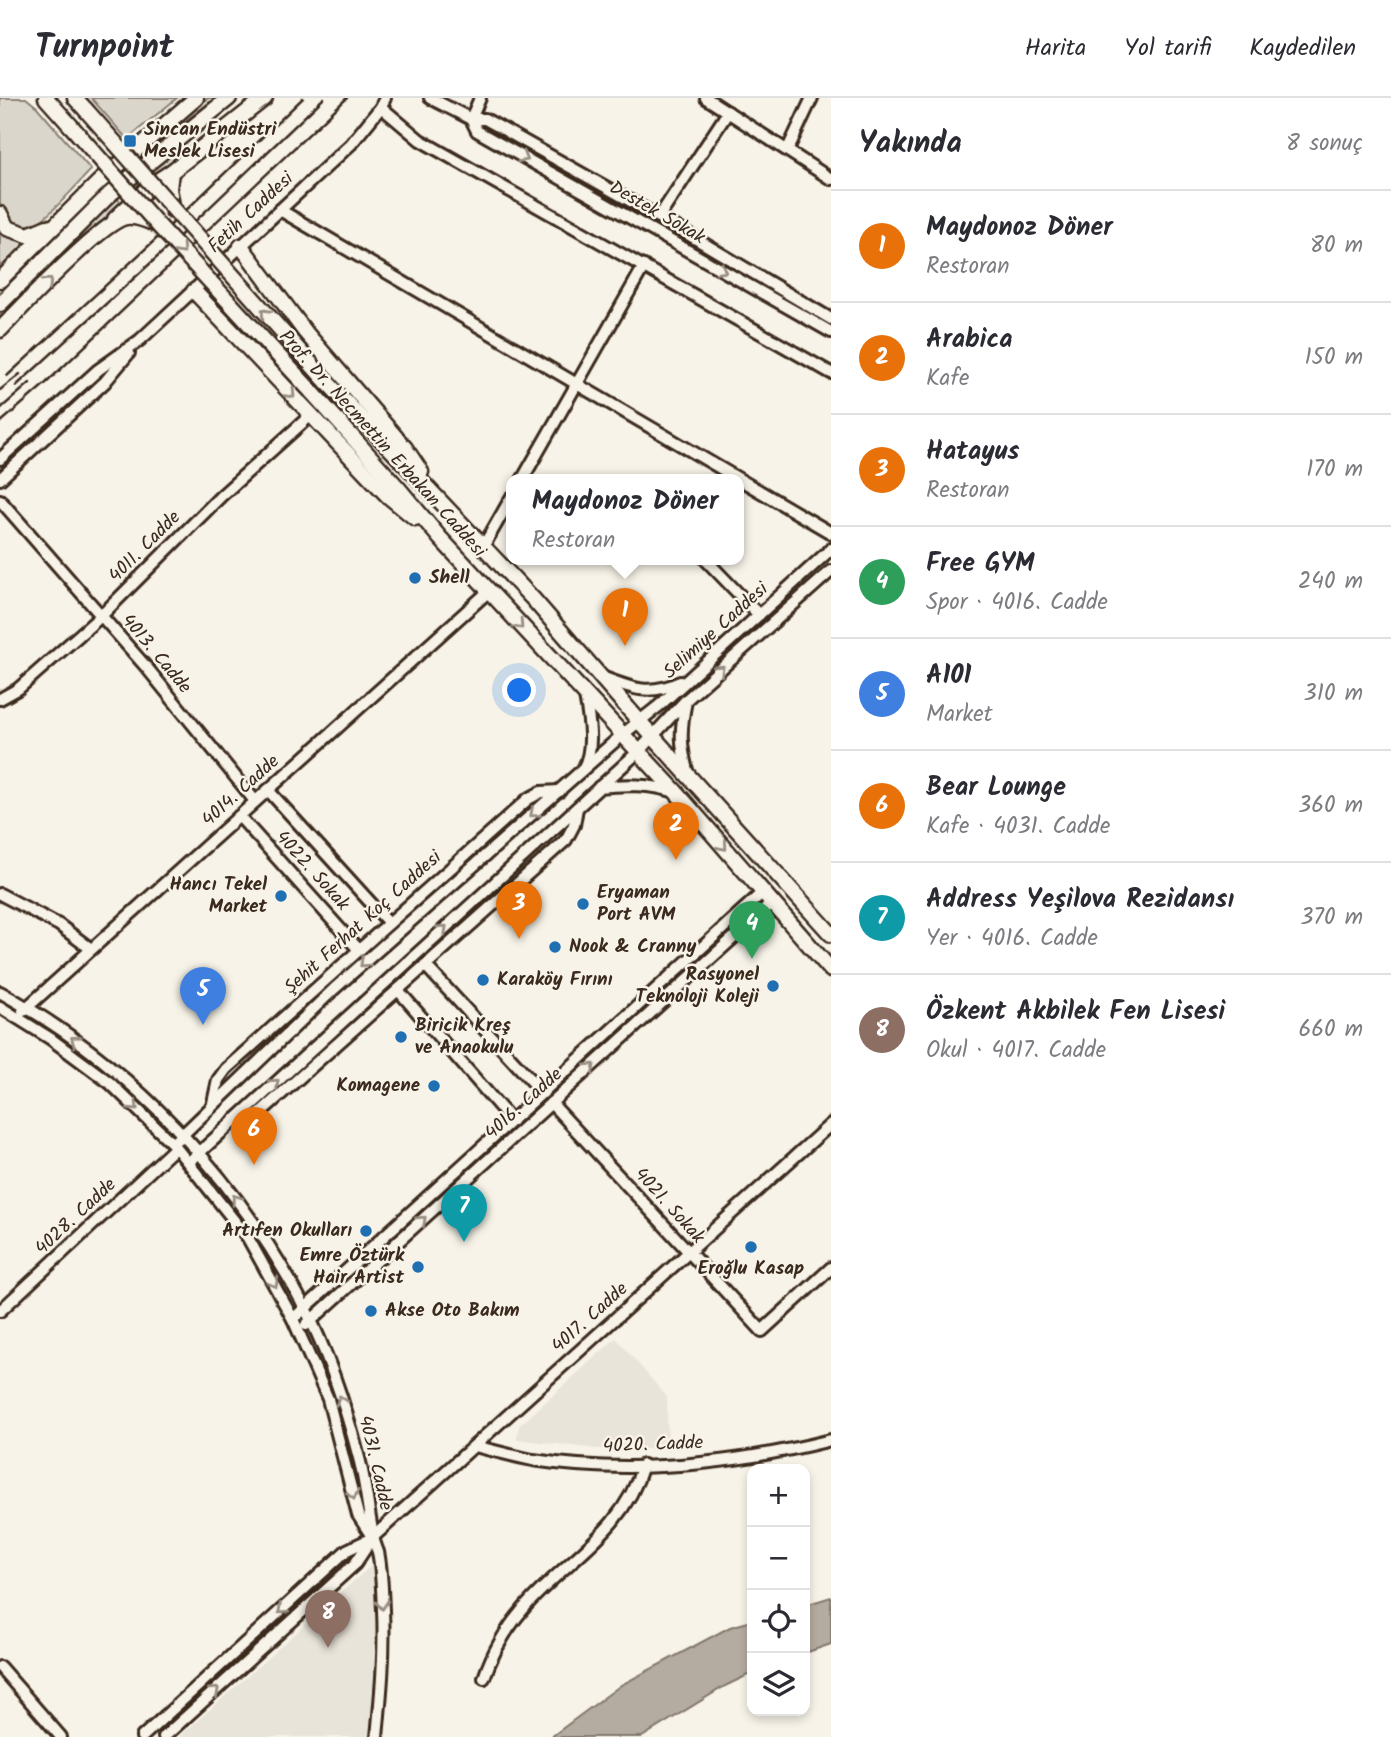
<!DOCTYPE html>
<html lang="tr">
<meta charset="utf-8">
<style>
:root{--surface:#fff;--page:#f7f7f7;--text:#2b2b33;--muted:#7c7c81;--line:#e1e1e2;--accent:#0f766e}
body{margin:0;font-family:Kalam,sans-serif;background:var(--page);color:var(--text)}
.controls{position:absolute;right:21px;bottom:21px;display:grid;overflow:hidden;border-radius:14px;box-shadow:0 4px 10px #0003}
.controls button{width:63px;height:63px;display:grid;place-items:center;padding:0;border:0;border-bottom:2px solid var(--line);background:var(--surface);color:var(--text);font:35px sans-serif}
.you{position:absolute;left:520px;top:593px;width:24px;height:24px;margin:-18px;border:5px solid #fff;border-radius:50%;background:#1a73e8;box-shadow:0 0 0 10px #1a73e833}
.badge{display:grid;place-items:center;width:46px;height:46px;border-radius:50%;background:var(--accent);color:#fff;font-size:23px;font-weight:700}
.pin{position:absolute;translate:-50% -58px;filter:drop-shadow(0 2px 4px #0008)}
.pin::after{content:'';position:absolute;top:37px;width:24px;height:21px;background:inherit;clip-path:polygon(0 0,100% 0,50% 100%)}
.popup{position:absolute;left:506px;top:376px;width:238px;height:91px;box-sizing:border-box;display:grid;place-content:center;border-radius:14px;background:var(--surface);filter:drop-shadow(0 2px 5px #0005);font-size:23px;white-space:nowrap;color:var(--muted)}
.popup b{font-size:26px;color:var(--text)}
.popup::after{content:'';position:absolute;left:50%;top:100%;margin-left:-14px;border:14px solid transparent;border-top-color:var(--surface)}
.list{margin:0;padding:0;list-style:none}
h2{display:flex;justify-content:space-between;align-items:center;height:91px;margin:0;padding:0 28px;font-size:30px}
h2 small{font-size:23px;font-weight:400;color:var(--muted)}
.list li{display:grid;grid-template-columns:46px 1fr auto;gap:21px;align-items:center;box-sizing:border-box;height:112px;padding:0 28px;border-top:2px solid var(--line)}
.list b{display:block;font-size:26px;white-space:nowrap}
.list p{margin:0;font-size:23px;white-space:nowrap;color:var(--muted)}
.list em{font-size:23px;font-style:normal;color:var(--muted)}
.icon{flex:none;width:38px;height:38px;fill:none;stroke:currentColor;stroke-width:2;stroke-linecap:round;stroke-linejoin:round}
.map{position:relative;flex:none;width:831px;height:1639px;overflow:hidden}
header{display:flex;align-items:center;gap:42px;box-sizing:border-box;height:98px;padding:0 35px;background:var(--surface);border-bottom:2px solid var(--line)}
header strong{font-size:33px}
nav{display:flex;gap:38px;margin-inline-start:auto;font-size:24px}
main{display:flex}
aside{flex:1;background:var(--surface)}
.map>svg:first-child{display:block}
.built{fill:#e9e4d9}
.green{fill:#dbd6cb;stroke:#8b8074;stroke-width:2}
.water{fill:#b4aca0;stroke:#84786c;stroke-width:2}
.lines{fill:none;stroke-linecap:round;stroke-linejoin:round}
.minor-casing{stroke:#3b2a1e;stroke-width:16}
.major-casing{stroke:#3b2a1e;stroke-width:19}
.minor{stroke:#f7f3e8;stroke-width:10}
.major{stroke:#f7f3e8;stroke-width:14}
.rail{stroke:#3b2a1e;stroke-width:2.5}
.major-bridge-casing{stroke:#3b2a1e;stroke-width:19;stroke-linecap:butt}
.major-bridge{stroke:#f7f3e8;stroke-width:14}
.oneway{stroke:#998e83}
.poi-dot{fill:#1f6fb2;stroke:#f7f3e8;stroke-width:2.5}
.labels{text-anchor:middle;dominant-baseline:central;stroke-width:5;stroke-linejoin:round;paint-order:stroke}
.poi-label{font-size:19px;font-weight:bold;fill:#3b2a1e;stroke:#f7f3e8;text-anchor:start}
.street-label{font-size:19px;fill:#3b2a1e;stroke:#f7f3e8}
</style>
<header>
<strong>Turnpoint</strong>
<nav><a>Harita</a><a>Yol tarifi</a><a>Kaydedilen</a></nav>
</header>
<main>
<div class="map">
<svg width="831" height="1639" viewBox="0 0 831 1639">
<rect width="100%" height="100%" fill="#f7f3e8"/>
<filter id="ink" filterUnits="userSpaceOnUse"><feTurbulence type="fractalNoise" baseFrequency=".0143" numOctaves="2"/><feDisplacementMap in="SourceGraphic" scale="14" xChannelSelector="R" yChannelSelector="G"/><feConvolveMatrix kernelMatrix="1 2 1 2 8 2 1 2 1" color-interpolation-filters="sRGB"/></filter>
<g filter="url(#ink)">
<g class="built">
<polygon points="616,1240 667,1299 668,1351 596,1351 517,1341 519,1328"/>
<polygon points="374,1465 380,1512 377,1588 370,1639 179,1639"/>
</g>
<g class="green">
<path d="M0 0H26L37 9 91 72C81 82 46 123 35 126 18 131 6 121 0 106Z"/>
<polygon points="91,0 177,0 127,41"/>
<polygon points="208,0 215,0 174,32 144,60 141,56"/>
<polygon points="252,0 259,0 158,78 151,72 173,56 176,63"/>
<polygon points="118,101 121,105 119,107 0,221 0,214 4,209 98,118"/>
<path d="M0 131C11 140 20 141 33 140L0 174Z"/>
</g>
<g class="water">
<polygon points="831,1499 831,1546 805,1555 805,1507"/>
<polygon points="752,1523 752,1575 725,1588 642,1639 551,1639 621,1587 730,1529"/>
</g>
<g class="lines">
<g class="minor-casing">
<g id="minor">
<polyline points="430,0 471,21 485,21 659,119 831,221"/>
<polyline points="706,0 831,81"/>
<polyline points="381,9 420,42 831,275"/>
<polyline points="471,21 477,33 831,234"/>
<polyline points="471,21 480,0"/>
<polyline points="788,51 812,0"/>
<polyline points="280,112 831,435"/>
<polyline points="659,119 728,14"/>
<polyline points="0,361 98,272 140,242 351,46 381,9 385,0"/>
<polyline points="0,381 105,284 129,255"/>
<polyline points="522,382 644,168"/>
<polyline points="0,402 147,570 255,703"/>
<polyline points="483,449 511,400"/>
<polyline points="706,462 759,517"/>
<path d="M602 579C633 591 649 598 680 584"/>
<polyline points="0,601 18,591 101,518 221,398 311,317"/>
<path d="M686 603C680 632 680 647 688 676"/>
<path d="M583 671C595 651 589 620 585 598"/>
<path d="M599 689C626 686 649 686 676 694"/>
<polyline points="268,692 389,825"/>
<polyline points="239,718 359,852"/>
<polyline points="0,796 59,827 91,851"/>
<polyline points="425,867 543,995"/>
<polyline points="398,892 512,1023"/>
<path d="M0 894C131 966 236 1078 305 1210 329 1257 346 1310 359 1360 366 1386 368 1412 373 1438 374 1444 376 1449 378 1454 382 1472 382 1493 383 1512 385 1554 381 1597 377 1639"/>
<polyline points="0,909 51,941 110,985 173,1046 248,1140 293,1221 328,1301 358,1417 371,1437"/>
<polyline points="23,913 489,493"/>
<polyline points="213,1005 218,982 226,971 528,701 541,694 560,693"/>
<polyline points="551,1005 762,1233 831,1170"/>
<polyline points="234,1022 252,1022 566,742 574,727 577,710"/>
<polyline points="173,1046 334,891 622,637 660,607 831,451"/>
<polyline points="189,1064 638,654 687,601 831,473"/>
<polyline points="0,1213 176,1049"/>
<polyline points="293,1221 763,794"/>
<polyline points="306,1227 772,805"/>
<path d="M475 1348C494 1353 513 1358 533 1362 632 1377 735 1366 831 1342"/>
<polyline points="0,1569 61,1639"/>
<path d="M484 1580C492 1556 506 1531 524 1510 567 1460 623 1435 643 1367"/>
<polyline points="142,1639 347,1452 370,1441"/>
<polyline points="164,1639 355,1466 373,1439 831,1026"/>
</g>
</g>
<g class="major-casing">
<g id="major">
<polyline points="46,0 71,28"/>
<polyline points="75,0 86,12"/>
<polyline points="173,113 169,91 171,74 265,0"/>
<polyline points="0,116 7,130 28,137 47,129"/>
<polyline points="115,121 151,87 171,74"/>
<polyline points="241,148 306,235 405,350 421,374"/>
<polyline points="0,182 99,84 196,0"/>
<polyline points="194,193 387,397 415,420"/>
<polyline points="0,206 110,96 229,0"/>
<path d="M0 232C21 210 102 124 126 119 137 117 148 123 158 127"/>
<polyline points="327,284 533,501 639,623 831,836"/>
<polyline points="311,293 399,391 440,440 676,694 831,872"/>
</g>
</g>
<use href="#minor" class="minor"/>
<use href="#major" class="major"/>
<g class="rail">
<polyline points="7,278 155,142 303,0"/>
<polyline points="16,288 165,152 324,0"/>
<polyline points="0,292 20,276"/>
<polyline points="0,311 30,285"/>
<polyline points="0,325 45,286 347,0"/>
</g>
<g class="major-bridge-casing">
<g id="major-bridge">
<polyline points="86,12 327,284"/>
<polyline points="71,28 158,127 311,293"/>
</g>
</g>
<use href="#major-bridge" class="major-bridge"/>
</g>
<defs><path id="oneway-chevron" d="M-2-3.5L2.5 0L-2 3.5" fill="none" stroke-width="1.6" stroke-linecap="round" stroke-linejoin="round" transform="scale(1.75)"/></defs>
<g class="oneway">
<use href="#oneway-chevron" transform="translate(524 60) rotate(30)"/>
<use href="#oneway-chevron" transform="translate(181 152) rotate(47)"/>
<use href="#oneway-chevron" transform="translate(722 172) rotate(30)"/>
<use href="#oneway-chevron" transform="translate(48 184) rotate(-44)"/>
<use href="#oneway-chevron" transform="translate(265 215) rotate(-132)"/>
<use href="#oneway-chevron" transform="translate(291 296) rotate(46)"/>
<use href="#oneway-chevron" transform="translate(519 527) rotate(47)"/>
<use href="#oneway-chevron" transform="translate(720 571) rotate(-42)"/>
<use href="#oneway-chevron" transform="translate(534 715) rotate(139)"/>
<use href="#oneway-chevron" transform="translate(723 748) rotate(49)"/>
<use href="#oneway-chevron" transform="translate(443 831) rotate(-42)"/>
<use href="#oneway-chevron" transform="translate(364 865) rotate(138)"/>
<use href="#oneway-chevron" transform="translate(75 942) rotate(-144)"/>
<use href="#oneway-chevron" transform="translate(591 969) rotate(-42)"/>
<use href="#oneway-chevron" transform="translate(275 985) rotate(-42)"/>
<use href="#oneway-chevron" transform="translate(134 1008) rotate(43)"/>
<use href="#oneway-chevron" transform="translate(236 1101) rotate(-126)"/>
<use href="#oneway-chevron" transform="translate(422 1122) rotate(-42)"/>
<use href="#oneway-chevron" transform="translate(274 1185) rotate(60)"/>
<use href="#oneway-chevron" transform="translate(341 1302) rotate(-108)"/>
<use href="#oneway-chevron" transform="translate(353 1397) rotate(77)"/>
<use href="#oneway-chevron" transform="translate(382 1507) rotate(86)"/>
<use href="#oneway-chevron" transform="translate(282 1512) rotate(138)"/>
<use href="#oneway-chevron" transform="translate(215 1593) rotate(-42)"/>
</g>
</g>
<g class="poi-dot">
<rect x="123" y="36" width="14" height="14" rx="3.5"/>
<circle cx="415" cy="480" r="7"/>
<circle cx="281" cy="798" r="7"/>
<circle cx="583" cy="806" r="7"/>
<circle cx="555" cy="849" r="7"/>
<circle cx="483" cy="882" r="7"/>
<circle cx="773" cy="888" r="7"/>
<circle cx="401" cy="939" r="7"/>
<circle cx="434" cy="988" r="7"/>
<circle cx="366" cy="1133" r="7"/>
<circle cx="751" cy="1149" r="7"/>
<circle cx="418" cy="1169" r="7"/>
<circle cx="371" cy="1213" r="7"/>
</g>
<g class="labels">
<g class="poi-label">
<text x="144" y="32">Sincan Endüstri<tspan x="144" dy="22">Meslek Lisesi</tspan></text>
<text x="429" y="480">Shell</text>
<text x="267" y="787" text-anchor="end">Hancı Tekel<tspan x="267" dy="22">Market</tspan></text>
<text x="597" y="795">Eryaman<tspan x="597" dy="22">Port AVM</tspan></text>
<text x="569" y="849">Nook &amp; Cranny</text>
<text x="759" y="877" text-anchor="end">Rasyonel<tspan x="759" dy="22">Teknoloji Koleji</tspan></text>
<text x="497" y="882">Karaköy Fırını</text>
<text x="415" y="928">Biricik Kreş<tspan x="415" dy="22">ve Anaokulu</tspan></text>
<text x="420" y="988" text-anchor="end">Komagene</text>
<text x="352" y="1133" text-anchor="end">Artıfen Okulları</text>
<text x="404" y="1158" text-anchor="end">Emre Öztürk<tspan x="404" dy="22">Hair Artist</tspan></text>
<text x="751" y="1171" text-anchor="middle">Eroğlu Kasap</text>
<text x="385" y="1213">Akse Oto Bakım</text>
</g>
<g class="street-label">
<text transform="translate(251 115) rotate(-43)">Fetih Caddesi</text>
<text transform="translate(657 115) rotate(30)">Destek Sokak</text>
<text transform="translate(382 346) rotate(48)">Prof. Dr. Necmettin Erbakan Caddesi</text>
<text transform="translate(145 449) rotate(-45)">4011. Cadde</text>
<text transform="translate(716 533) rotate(-42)">Selimiye Caddesi</text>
<text transform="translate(156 556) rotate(50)">4013. Cadde</text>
<text transform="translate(241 693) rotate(-42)">4014. Cadde</text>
<text transform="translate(312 773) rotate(48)">4022. Sokak</text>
<text transform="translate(363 825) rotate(-42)">Şehit Ferhat Koç Caddesi</text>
<text transform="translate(524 1006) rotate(-42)">4016. Cadde</text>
<text transform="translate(669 1108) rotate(48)">4021. Sokak</text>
<text transform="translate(76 1119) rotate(-43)">4028. Cadde</text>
<text transform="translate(590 1220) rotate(-42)">4017. Cadde</text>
<text transform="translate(653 1347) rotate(-2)">4020. Cadde</text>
<text transform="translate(375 1365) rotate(77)">4031. Cadde</text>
</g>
</g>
</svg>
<div class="controls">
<button>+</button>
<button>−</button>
<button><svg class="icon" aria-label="locate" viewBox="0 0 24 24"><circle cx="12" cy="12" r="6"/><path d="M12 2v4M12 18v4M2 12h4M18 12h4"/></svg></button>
<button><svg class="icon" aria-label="layers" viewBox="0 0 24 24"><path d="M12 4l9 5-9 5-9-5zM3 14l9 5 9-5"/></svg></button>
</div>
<div class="you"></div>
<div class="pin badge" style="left:625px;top:548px;background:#e8710a">1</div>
<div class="popup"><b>Maydonoz Döner</b>Restoran</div>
<div class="pin badge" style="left:676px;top:762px;background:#e8710a">2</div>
<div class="pin badge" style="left:519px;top:841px;background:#e8710a">3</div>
<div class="pin badge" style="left:752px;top:861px;background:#2e9e5b">4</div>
<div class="pin badge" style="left:203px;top:927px;background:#3f7fe0">5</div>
<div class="pin badge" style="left:254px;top:1067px;background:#e8710a">6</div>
<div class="pin badge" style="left:464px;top:1144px;background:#0f9aa8">7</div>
<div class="pin badge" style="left:328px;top:1550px;background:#8d6e63">8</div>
</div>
<aside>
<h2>Yakında<small>8 sonuç</small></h2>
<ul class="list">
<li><span class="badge" style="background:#e8710a">1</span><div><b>Maydonoz Döner</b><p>Restoran</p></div><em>80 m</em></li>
<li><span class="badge" style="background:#e8710a">2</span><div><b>Arabica</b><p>Kafe</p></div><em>150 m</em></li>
<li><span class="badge" style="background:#e8710a">3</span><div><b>Hatayus</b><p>Restoran</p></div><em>170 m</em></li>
<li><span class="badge" style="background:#2e9e5b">4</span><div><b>Free GYM</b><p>Spor · 4016. Cadde</p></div><em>240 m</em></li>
<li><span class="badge" style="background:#3f7fe0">5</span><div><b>A101</b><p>Market</p></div><em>310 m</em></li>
<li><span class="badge" style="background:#e8710a">6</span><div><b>Bear Lounge</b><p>Kafe · 4031. Cadde</p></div><em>360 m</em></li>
<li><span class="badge" style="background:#0f9aa8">7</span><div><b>Address Yeşilova Rezidansı</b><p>Yer · 4016. Cadde</p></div><em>370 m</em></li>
<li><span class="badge" style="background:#8d6e63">8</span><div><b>Özkent Akbilek Fen Lisesi</b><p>Okul · 4017. Cadde</p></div><em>660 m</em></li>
</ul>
</aside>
</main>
